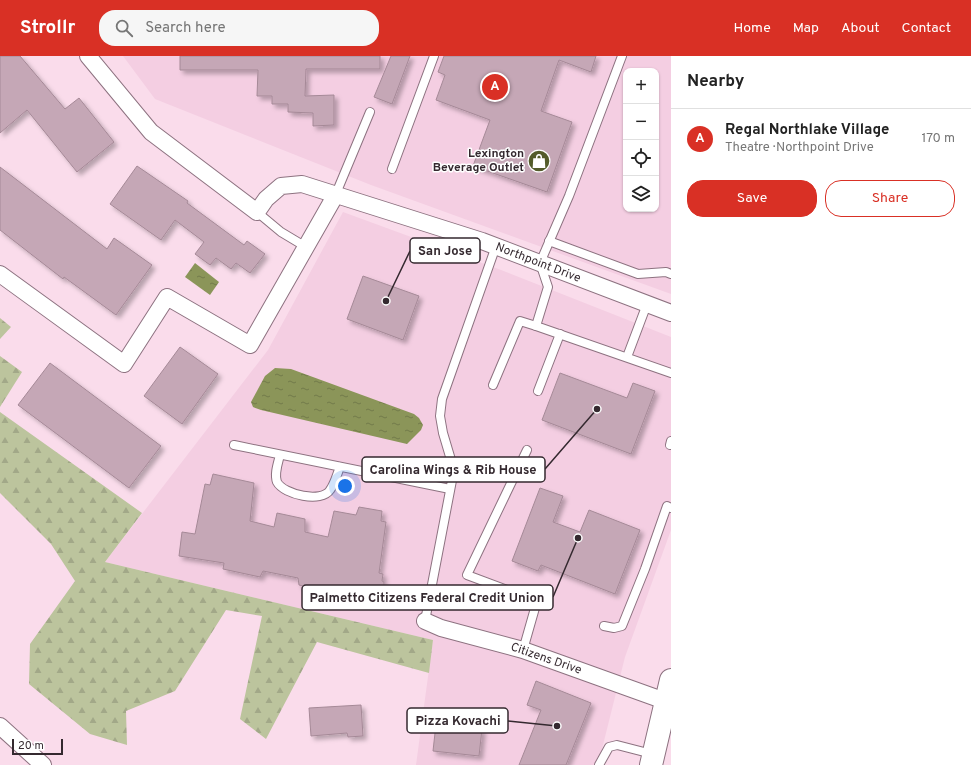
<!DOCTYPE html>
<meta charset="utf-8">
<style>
:root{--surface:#fff;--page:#f6f6f6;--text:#222;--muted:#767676;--line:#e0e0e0;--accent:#d93025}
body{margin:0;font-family:Overpass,sans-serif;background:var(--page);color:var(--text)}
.controls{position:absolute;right:12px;top:12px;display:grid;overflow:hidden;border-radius:8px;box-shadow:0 1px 3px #0004}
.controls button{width:36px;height:36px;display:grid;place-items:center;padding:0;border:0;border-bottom:1px solid var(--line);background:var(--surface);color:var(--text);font:20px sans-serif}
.scale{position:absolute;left:12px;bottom:10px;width:51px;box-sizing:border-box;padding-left:4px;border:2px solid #34292f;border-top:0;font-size:11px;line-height:14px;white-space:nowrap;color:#34292f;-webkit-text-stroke:3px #fff;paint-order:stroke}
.you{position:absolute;left:345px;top:430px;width:14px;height:14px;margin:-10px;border:3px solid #fff;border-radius:50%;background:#1a73e8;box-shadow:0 0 0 6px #1a73e833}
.badge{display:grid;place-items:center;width:26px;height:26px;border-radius:50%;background:var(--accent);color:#fff;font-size:13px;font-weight:700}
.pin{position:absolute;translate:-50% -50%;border:2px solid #fff;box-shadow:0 1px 4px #0006}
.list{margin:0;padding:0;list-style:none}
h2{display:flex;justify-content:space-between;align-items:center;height:52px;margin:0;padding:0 16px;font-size:17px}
h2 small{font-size:13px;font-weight:400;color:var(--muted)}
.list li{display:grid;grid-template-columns:26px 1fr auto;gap:12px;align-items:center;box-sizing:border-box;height:60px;padding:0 16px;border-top:1px solid var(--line)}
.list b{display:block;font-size:15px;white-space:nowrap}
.list p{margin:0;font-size:13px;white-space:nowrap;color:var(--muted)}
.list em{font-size:13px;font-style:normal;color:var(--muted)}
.actions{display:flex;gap:8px;padding:12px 16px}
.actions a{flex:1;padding:9px 0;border:1px solid var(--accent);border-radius:16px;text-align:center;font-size:14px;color:var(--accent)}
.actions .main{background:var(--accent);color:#fff}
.icon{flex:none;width:22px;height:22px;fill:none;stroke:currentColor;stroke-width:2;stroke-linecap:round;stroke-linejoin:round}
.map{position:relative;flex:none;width:671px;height:709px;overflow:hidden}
header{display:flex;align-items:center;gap:24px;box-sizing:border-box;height:56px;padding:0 20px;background:var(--accent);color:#fff}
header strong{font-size:19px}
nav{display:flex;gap:22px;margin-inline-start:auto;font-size:14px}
.search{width:280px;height:36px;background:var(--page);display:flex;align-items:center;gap:10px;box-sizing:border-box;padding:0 14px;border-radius:16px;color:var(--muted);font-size:15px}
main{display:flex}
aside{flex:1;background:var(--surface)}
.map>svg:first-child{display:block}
.built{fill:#f4cee2;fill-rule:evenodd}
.forest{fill:url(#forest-firs)}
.water{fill:url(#water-ripples)}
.building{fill:#c5a7b6;stroke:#a58997;filter:url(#shadow)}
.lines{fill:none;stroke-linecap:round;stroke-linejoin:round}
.service-casing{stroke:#8d7280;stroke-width:10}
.minor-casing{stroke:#8d7280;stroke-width:18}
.secondary-casing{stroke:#8d7280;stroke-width:24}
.service{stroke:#fff;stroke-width:8}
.minor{stroke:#fff;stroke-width:16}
.secondary{stroke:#fff;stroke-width:22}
.labels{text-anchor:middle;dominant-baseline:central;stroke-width:3;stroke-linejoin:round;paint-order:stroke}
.poi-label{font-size:12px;font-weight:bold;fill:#34292f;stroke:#fff;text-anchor:end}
.street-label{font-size:12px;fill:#34292f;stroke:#fff}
.leader{fill:none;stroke:#34292f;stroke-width:1.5}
.callout-dot{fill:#34292f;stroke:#fff;stroke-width:1.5}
.callout{fill:#fff;stroke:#34292f;stroke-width:1.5}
.callout-label{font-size:13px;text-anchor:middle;font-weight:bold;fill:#34292f}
</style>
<header>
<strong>Strollr</strong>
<div class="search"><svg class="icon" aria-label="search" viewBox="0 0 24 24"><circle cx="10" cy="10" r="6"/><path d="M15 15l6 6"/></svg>Search here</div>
<nav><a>Home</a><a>Map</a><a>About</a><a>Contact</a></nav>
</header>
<main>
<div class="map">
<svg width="671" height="709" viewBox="0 0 671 709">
<defs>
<pattern id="forest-firs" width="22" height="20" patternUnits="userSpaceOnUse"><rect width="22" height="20" fill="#bcc49d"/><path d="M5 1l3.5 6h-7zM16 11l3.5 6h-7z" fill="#a2a888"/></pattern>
<pattern id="water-ripples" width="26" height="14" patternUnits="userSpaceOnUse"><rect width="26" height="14" fill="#8b9559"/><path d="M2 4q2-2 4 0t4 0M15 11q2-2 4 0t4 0" fill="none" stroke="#727a4a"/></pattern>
<filter id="shadow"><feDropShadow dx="3.5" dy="3.5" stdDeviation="2" flood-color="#0004"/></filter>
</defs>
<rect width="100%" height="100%" fill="#fadceb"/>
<g class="built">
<path d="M123 0H671V238L371 129 155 43ZM626 15H656V153H626Z"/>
<polygon points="343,156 501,214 671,281 671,474 625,601 598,709 416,709 433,584 105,506 268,294"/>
</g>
<g class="forest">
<polygon points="0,262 11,271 0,283"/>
<polygon points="0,300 22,316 0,351"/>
<polygon points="0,356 142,457 105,506 433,584 429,617 317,586 266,683 240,663 262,560 226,554 175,635 126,655 127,689 90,678 29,628 30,588 75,525 51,488 0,437"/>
</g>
<g class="water">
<polygon points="195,207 219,226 210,239 185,221"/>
<polygon points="275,312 291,313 414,358 419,362 423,369 421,374 407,388 261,354 253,351 251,346 265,320"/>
</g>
<g class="building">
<polygon points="0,0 20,0 65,53 79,42 114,86 77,116 27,54 0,77"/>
<polygon points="180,0 380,0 380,13 306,13 305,40 334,39 334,69 313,70 313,57 288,56 288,48 272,48 272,40 257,40 258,14 180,14"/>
<polygon points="391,0 410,0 392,48 374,41"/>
<polygon points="444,0 596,0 591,16 559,4 541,55 572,66 547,136 473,110 490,64 436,44 445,19 438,16"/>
<polygon points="137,110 188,145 187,147 244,189 247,185 265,198 250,217 236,207 231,213 216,202 210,209 195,198 204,186 175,164 161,184 110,148"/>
<polygon points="0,111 107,193 114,182 152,209 116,259 64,221 63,223 0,174"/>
<polygon points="363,220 419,240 403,284 347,263"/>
<polygon points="180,291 218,318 182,368 144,340"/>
<polygon points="50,307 161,390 129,432 18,349"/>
<polygon points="560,317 627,342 633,327 655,335 631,398 542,364"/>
<polygon points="213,418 254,427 250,465 274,471 277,457 305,463 305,476 328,481 334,455 356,459 359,451 382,455 381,465 386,466 379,517 383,518 382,525 384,526 384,539 339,531 336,538 299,529 298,522 263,515 260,521 223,513 224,507 179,500 182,476 195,478 205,428 210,429"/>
<polygon points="540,432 563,440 553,466 580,476 589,454 640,474 615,538 541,509 538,515 512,505"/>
<polygon points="536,625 591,647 566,709 519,709 541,654 527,649"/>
<polygon points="361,649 363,680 348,681 347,677 311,680 309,652"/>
<polygon points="436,668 482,673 479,700 433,695"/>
</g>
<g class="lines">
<g class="service-casing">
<g id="service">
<polyline points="622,0 569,140 540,207 548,231 536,270 671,317"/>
<polyline points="392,113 434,0"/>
<polyline points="335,140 370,56"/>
<polyline points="257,156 281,176 306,191"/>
<polyline points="549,185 638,218 666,216 671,218"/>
<polyline points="627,301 647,248"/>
<polyline points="493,329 520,265 536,270"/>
<polyline points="538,335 560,278"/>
<polyline points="234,389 450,433"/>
<polyline points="670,389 671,385"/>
<path d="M280 399C278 407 274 418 277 426 284 439 322 447 330 434 335 427 337 418 340 411"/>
<polyline points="425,565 454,414 443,377 440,360 442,343 496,190"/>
<polyline points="604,570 614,572 622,570 645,513 667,450 671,452"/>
<polyline points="523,594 537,545 467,519 527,394"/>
<polyline points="599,709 609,691 617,689 652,698"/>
</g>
</g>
<g class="minor-casing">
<g id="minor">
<polyline points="88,0 151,76 257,156 266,143 281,130 302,128 482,185 671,257"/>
<polyline points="0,218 124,308 167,241 250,289 335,140"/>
<polyline points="425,565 441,572 523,594 665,645"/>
<polyline points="0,670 43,709"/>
</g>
</g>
<g class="secondary-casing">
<polyline id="secondary" points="651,709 671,624"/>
</g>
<use href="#service" class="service"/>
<use href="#minor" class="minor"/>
<use href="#secondary" class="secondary"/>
</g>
<defs>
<g id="shop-disc" transform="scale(1.15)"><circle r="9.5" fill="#535b2a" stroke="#fff"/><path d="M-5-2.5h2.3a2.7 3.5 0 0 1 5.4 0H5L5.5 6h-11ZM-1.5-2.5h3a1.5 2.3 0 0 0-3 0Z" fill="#fff"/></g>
</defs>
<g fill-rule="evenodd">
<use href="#shop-disc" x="539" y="105"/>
</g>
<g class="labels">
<g class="poi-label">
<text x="524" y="98">Lexington<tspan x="524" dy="14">Beverage Outlet</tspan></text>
</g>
<g class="street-label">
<text transform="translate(538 207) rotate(21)">Northpoint Drive</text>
<text transform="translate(546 603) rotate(19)">Citizens Drive</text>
</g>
</g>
<path class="leader" d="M386 245L410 195M597 353L545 413M578 482L553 541M557 670L508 665"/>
<g class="callout-dot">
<circle cx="386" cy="245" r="4"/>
<circle cx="597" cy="353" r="4"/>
<circle cx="578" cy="482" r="4"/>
<circle cx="557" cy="670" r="4"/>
</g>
<g class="callout">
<rect x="410" y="182" width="70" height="25" rx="4"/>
<rect x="362" y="401" width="183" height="25" rx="4"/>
<rect x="302" y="529" width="251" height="25" rx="4"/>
<rect x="407" y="652" width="101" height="25" rx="4"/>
</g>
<g class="callout-label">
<text x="445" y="199">San Jose</text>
<text x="453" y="418">Carolina Wings &amp; Rib House</text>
<text x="427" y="546">Palmetto Citizens Federal Credit Union</text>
<text x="458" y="669">Pizza Kovachi</text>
</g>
</svg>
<div class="controls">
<button>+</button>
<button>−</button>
<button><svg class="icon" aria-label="locate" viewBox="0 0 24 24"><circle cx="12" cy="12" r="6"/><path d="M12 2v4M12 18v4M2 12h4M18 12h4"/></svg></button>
<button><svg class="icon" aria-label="layers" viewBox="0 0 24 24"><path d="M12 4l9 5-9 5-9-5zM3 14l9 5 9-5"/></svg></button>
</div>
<div class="scale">20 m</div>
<div class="you"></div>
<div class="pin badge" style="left:495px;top:31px">A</div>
</div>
<aside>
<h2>Nearby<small></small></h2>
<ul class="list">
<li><span class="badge">A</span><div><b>Regal Northlake Village</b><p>Theatre · Northpoint Drive</p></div><em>170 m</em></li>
</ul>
<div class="actions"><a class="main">Save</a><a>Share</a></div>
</aside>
</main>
